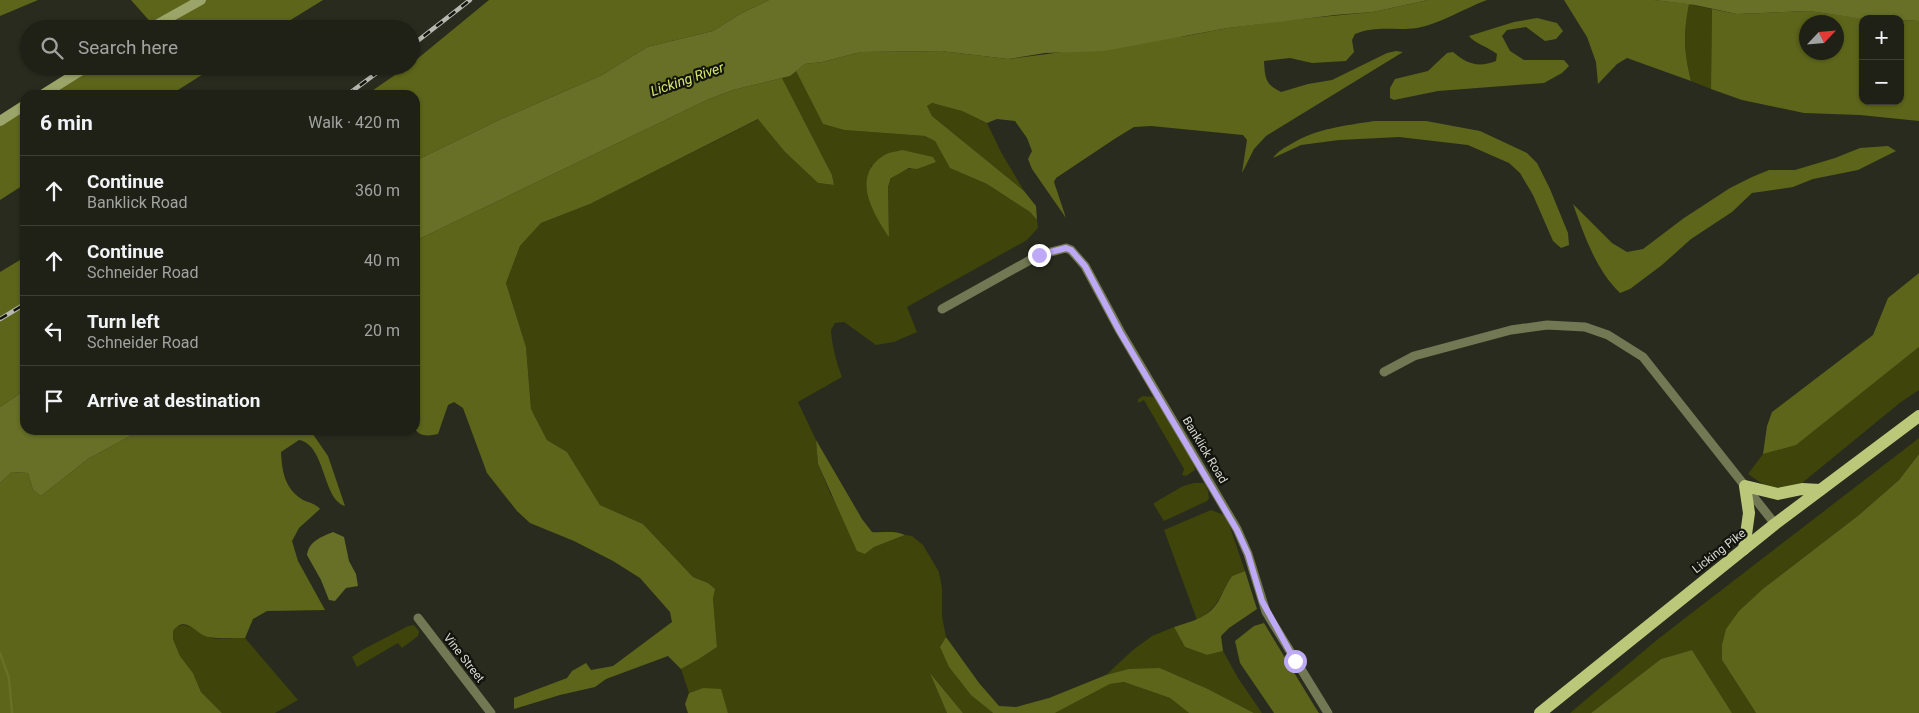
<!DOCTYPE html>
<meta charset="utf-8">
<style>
:root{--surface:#1f2016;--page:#2c2d23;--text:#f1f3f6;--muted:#a1a3a1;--line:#3c3e35}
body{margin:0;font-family:Roboto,sans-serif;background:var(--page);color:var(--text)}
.controls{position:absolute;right:15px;top:15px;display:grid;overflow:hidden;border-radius:10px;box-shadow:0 1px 4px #0004}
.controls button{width:45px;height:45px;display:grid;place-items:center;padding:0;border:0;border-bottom:1px solid var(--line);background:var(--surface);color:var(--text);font:25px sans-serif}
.compass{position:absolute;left:1799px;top:15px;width:45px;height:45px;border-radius:50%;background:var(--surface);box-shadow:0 1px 4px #0004;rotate:64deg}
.stop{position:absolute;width:15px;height:15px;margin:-11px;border:4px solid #bda9f5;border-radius:50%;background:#fff}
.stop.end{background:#bda9f5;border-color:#fff;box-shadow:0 1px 5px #0008}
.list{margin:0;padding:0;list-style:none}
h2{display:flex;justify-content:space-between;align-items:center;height:65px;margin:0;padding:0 20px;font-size:21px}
h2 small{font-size:16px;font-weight:400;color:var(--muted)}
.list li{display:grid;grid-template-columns:32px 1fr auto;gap:15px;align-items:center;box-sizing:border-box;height:70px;padding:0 20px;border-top:1px solid var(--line)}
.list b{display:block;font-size:19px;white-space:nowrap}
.list p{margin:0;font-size:16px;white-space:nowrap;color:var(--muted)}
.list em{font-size:16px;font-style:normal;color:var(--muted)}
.icon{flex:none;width:28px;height:28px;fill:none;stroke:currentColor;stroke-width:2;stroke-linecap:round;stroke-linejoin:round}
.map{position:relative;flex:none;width:1919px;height:713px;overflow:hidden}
.search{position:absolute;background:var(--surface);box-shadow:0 1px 4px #0004;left:20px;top:20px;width:400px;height:55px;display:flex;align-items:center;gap:12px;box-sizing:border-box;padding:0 18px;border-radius:28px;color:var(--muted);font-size:19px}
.panel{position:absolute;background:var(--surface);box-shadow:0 1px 4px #0004;left:20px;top:90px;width:400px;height:345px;border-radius:15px}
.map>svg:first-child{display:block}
.green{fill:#3e440a;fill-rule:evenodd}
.forest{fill:#5d651a;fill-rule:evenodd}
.water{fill:#677026}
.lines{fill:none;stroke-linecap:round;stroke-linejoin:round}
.stream{stroke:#677026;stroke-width:2.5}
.street{stroke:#727853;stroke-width:9}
.secondary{stroke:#9ca569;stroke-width:10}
.primary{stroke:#bcc879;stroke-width:12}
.rail-casing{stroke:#b7b9b0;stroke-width:4.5}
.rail{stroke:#12130d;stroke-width:2.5;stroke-dasharray:8;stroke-linecap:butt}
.route{stroke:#bda9f5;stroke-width:6}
.labels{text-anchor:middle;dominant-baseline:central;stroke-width:4.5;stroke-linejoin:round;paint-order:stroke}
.street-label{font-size:12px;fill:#d7d9d1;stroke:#12130d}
.water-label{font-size:14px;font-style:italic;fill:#d8e96b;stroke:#12130d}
</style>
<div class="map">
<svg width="1919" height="713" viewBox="0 0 1919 713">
<rect width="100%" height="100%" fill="#292b1e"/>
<g class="green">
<path d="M1689 4 1712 9 1711 89 1691 81C1684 51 1683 35 1689 4Z"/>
<path d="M796 71 823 124 844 130 925 136 935 141 951 168 987 184 1030 212 1037 220 1038 228 1027 240 907 307 917 332 894 342 876 345 844 322 835 323 831 330C832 346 836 361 842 377L798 402 816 440 818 464 831 495 865 554 874 547 905 535 912 536 923 545 939 572 942 588V616L946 637 941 648C954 677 968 693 993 713H963L931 674 947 713H728L725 705 703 688 689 693 681 669 699 659 717 647 713 598 708 583 693 577 643 524 600 505 567 452 547 440 531 409 526 347 506 283 520 246 541 223 590 204 759 119 785 152 818 183 834 185 832 175 782 78 790 76ZM935 161C921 167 904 168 892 177L888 187 889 237 871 166Z"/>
<polygon points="932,103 962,111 987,123 1001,152 1024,191 932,116 927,106"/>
<path d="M1919 347V390L1901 402 1802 483C1774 493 1771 490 1748 474L1763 454 1796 444Z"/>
<polygon points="1143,396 1154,397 1194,465 1195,470 1186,476 1182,475 1184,469 1144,400 1138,403 1138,399"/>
<polygon points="1919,438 1919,454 1899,480 1859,515 1764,588 1722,660 1756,713 1732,713 1692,650 1661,659 1591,713 1570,713 1658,639"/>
<polygon points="1194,483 1204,483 1208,490 1209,498 1207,501 1164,521 1154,505 1154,503 1183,486"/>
<path d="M1211 510 1224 515 1228 521 1245 571 1232 576C1219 595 1220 607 1197 620L1164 530Z"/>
<path d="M183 625C194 626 200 635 212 638 222 640 234 638 245 638L298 700 275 713H222L201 692 193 673 180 656 173 639V631L176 627Z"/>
<polygon points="414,625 419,631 418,636 402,648 398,643 357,667 352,657 362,650 408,626"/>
<polygon points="1174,627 1185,647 1207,655 1223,651 1238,678 1262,713 1254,713 1208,689 1160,668 1106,675 1133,650 1152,636"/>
<polygon points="1124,682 1170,698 1189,713 1055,713 1110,684"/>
</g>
<g class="forest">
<polygon points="0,0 38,0 0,16"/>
<polygon points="131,0 323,0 276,29 149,29 154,26"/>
<polygon points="489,0 769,0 740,14 713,31 647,47 602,75 501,119 415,161 415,95 366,95 408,66 411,66 411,64"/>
<path d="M1428 0H1487C1465 8 1440 24 1417 28 1395 31 1377 25 1355 34L1352 40 1354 52 1346 61 1312 63 1290 58 1264 61C1265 78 1265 84 1281 92L1308 84 1332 80 1387 53 1396 51 1403 52 1266 136 1254 149 1242 173 1247 140 1243 135 1151 126 1134 127 1116 138 1056 178 1054 182 1066 218 1032 169 1028 159 1032 151 1027 138 1015 121 997 119 987 123 962 111 932 103 927 106 932 116 1024 191 1036 206 1037 220 1030 212 987 184 950 168 935 141 925 136 844 130 823 124 796 71 805 64 822 62 861 52 941 51 1008 59 1186 36 1228 28 1289 20 1373 12Z"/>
<path d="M1564 0H1654L1689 4C1683 35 1684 51 1691 81L1627 58 1617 64 1598 84 1596 62 1587 37Z"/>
<path d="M1712 9 1737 14 1809 11 1867 19H1863V101H1900V20L1919 21V121L1860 115 1804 113 1742 100 1711 89ZM1806 22H1836V52H1806Z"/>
<path d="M1537 18 1557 23 1563 31 1556 39 1545 41 1526 27 1507 30 1502 36 1510 51 1524 60H1564L1569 66 1562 73 1544 83 1438 91 1394 100 1390 98V88L1395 79 1428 71 1447 53 1453 52C1467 64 1478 68 1496 61L1497 54C1488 47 1474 43 1469 36L1514 22Z"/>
<polygon points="88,66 216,66 170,95 42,95"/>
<path d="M782 78 832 175 834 185 818 183 785 152 758 119 590 204 541 223 520 246 506 283 526 347 531 409 547 440 567 452 600 505 643 524 693 577 708 583 715 589 713 598 717 647 699 659 681 669 668 656 606 679 595 687 560 695 514 709V698L567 678 572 671 586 663 591 670 613 666 672 622 670 612 640 578 613 561 574 541 530 523 517 511 487 473 463 408 454 402 448 405 438 434C429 436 420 437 415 429V241L707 100 733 90Z"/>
<polygon points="25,105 25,184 0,200 0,121"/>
<path d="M1374 121H1426L1480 131 1527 153 1537 163 1550 189 1568 233 1569 245 1561 248 1553 241 1533 195 1520 173 1509 163 1468 145 1399 137 1339 140 1301 145 1273 158C1278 151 1284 148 1291 144 1318 128 1344 126 1374 121Z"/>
<path d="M1888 146 1896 151 1858 170 1813 179 1793 187 1752 193 1732 212 1691 239 1662 265 1630 289 1620 293C1596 270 1584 235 1573 204L1612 243 1627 252 1643 249 1684 218 1730 188 1752 177 1769 170H1795L1835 158 1860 148Z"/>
<path d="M902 150 933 157 936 162 917 169 909 168 891 178 888 187 889 237C873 213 851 177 883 156 888 152 896 152 902 150Z"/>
<polygon points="25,257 25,390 0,407 0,272"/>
<polygon points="1919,273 1919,347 1796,445 1763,454 1767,426 1772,412 1873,335 1888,298"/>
<path d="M141 430H310L328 456 345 506C322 499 326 445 299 440L281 452C282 472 285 489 303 500 310 503 316 504 320 509L299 528 292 541 298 561 325 610 267 611 253 619 245 638C233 638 219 639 208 637 195 634 186 614 173 631V639L180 656 193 673 201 692 222 713H0V483L12 472 28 473 33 490 41 496 88 459Z"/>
<path d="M816 440 862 519 872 532C884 533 894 530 905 535L874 547 865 554 857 551 818 464Z"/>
<polygon points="1919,454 1919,713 1756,713 1722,660 1722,645 1726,629 1739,611 1764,588 1859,515 1899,480"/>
<path d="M1245 571 1257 609 1229 628 1221 636 1223 651 1207 655 1185 647 1174 627C1193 621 1211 617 1220 598 1224 590 1227 583 1232 576Z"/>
<polygon points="1264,623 1315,707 1319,713 1274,713 1240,663 1235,641 1254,626"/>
<polygon points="946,637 979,683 999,706 1016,707 1049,698 1106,675 1129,669 1160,668 1208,689 1254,713 1189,713 1170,698 1124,682 1110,684 1055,713 993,713 971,695 949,667 940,647"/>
<polygon points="1692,650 1732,713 1591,713 1661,659"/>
<polygon points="930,673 963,713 947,713"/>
<polygon points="703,688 721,689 728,713 688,713 685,704 689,693"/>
</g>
<g class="water">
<polygon points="769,0 1428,0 1373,12 1335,15 1228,28 1104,51 1045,53 1008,59 941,51 861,52 822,62 805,64 790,76 733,90 707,100 415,241 415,161 501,119 602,75 647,47 713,31 740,14"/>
<polygon points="1654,0 1919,0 1919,21 1900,20 1900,19 1857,18 1809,11 1737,14 1695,5"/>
<polygon points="25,390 25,430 141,430 88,459 41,496 33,490 28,473 12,472 0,483 0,407"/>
<path d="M333 532 344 537 349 561 356 574 358 586 346 588 335 601 329 600 321 580 307 555C309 541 321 537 333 532Z"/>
</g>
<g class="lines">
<polyline class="stream" points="0,653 9,678 12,713"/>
<g class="street">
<polyline points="942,309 1039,255 1066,248 1071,250 1085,266 1120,331 1237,529 1248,554 1266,612 1328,713"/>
<polyline points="1384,372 1414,356 1511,330 1547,325 1585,327 1608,335 1643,357 1775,524"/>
<polyline points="418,618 491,713"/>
</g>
<g class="secondary">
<polyline points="149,29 201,0"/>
<polyline points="42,95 88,66"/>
<polyline points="0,121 25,105"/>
</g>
<g class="primary">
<polyline points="1744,549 1749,513 1745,486 1778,494 1802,489 1820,490"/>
<polyline points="1540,713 1775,524 1919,416"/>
</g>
<g class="rail-casing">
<g id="rail">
<polyline points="411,46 470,0"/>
<polyline points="347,95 386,66"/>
<polyline points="0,319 25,304"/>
</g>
</g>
<use href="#rail" class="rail"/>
</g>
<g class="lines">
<polyline class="route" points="1039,255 1066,248 1071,250 1085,266 1120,332 1237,530 1248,554 1262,601 1295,661"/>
</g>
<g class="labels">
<g class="street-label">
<text transform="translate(1205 450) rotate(59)">Banklick Road</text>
<text transform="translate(1719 551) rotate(-38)">Licking Pike</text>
<text transform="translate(464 658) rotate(52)">Vine Street</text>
</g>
<g class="water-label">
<text transform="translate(687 79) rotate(-19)">Licking River</text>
</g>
</g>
</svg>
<div class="controls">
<button>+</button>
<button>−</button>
</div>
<svg class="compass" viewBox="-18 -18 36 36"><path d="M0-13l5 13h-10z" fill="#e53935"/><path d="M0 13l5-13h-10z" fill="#a1a3a1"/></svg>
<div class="stop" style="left:1295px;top:661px"></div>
<div class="stop end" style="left:1039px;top:255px"></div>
<div class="search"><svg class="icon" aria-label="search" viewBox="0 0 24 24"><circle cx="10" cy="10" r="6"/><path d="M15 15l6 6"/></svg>Search here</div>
<section class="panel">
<h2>6 min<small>Walk · 420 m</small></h2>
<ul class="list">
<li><svg class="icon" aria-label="ahead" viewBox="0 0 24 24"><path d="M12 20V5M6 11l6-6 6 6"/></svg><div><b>Continue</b><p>Banklick Road</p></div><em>360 m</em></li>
<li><svg class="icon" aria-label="ahead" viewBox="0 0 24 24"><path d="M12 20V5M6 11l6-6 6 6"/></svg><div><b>Continue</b><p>Schneider Road</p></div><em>40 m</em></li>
<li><svg class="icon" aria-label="left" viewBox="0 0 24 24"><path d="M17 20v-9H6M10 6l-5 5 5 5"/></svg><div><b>Turn left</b><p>Schneider Road</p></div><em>20 m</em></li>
<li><svg class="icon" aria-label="arrive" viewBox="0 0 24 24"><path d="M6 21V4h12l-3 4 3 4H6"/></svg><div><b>Arrive at destination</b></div></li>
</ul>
</section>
</div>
